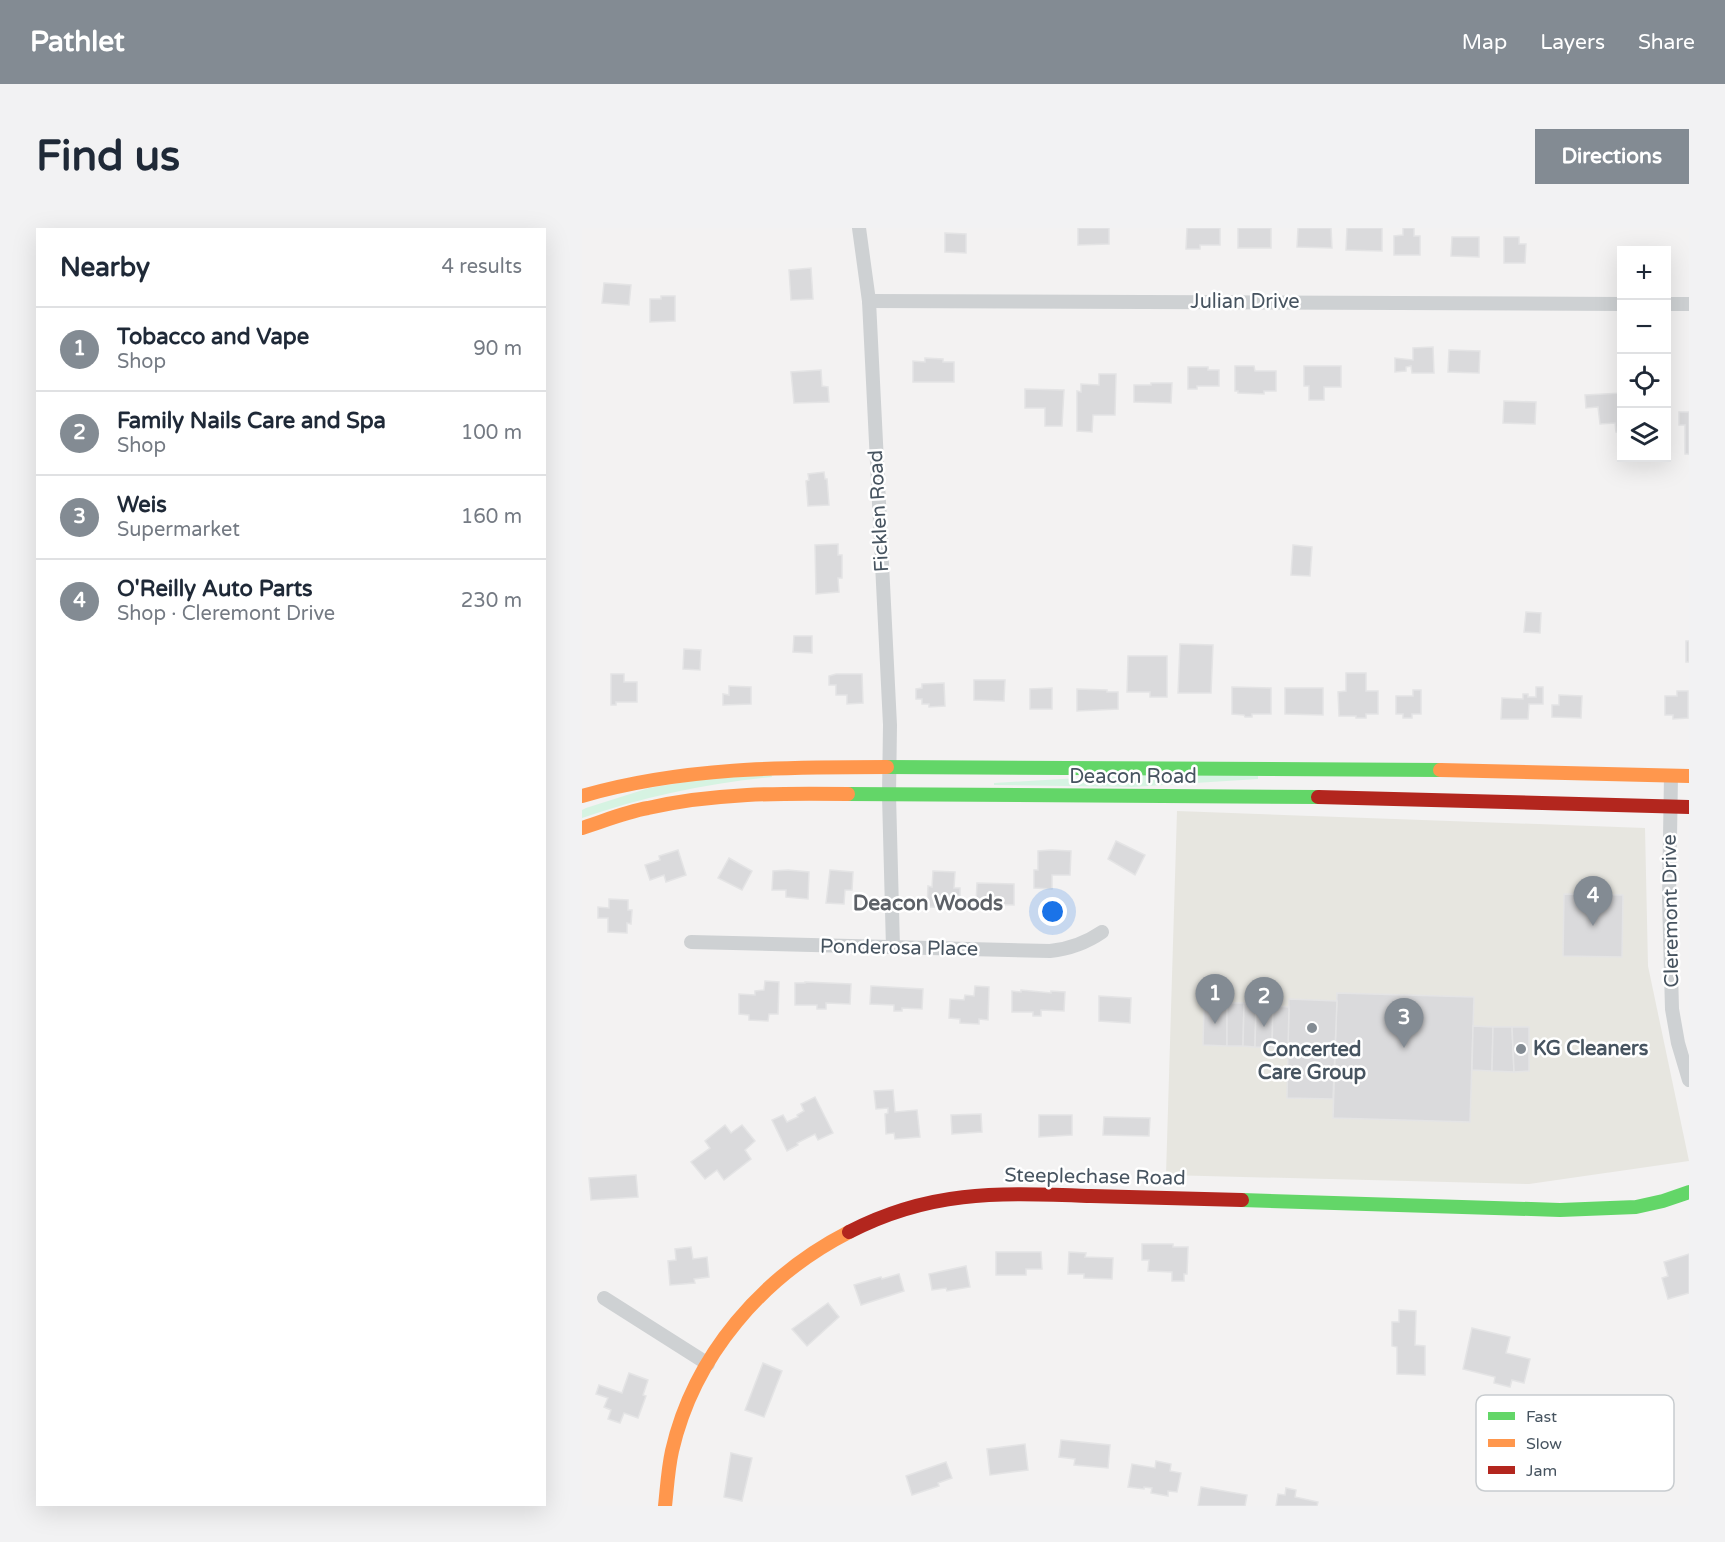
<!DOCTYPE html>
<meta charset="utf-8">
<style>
:root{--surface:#fff;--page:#f2f2f3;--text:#1f2937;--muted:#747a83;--line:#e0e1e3;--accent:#838b93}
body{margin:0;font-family:"Varela Round",sans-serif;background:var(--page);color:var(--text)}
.controls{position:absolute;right:18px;top:18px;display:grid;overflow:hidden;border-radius:0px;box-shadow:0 6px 24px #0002}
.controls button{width:54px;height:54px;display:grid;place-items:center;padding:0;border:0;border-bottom:2px solid var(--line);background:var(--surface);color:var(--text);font:30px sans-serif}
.you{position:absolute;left:471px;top:684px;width:21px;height:21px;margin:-15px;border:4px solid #fff;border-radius:50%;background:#1a73e8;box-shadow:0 0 0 9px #1a73e833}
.badge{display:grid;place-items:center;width:39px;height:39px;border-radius:50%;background:var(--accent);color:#fff;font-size:20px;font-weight:700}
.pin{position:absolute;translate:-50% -50px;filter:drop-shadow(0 2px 3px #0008)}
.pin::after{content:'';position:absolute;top:32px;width:21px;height:18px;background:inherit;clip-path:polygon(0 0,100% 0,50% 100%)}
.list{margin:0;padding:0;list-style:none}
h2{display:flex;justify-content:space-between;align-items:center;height:78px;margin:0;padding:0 24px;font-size:26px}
h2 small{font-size:20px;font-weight:400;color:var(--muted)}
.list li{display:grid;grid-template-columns:39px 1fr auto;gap:18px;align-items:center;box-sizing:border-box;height:84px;padding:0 24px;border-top:2px solid var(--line)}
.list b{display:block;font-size:22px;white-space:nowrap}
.list p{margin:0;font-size:20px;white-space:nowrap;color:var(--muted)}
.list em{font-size:20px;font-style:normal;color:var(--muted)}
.icon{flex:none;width:33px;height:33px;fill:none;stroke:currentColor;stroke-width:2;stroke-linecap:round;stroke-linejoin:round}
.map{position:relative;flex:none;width:1107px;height:1278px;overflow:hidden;border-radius:0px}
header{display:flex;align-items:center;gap:36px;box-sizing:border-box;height:84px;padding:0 30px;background:var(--accent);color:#fff}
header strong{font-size:28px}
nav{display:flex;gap:33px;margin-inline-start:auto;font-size:21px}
.intro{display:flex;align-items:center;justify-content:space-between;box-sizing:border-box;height:144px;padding:0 36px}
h1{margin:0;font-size:42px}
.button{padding:15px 27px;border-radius:0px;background:var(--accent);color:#fff;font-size:21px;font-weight:700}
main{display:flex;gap:36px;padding:0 36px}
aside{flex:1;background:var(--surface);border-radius:0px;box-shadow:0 6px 24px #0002}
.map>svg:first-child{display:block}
.commercial{fill:#e7e6e0}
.green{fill:#d6f3e2}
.building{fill:#dadadc;stroke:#e4e4e5;stroke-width:1.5}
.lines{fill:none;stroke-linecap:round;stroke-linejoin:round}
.street{stroke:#ced1d3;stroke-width:14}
.fast{stroke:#63d668;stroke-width:14}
.slow{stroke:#ff974d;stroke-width:14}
.jam{stroke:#b3261e;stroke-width:14}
.poi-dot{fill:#838b93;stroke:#fff;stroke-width:2}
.labels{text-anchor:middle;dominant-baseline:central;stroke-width:5;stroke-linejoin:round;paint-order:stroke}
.street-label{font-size:20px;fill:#475460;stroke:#fff}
.poi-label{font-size:20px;font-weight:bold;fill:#475460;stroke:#fff;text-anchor:start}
.neighbourhood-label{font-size:21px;font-weight:bold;fill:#5d6167;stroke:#fff}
.key{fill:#fff;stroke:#c8cccf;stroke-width:1.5}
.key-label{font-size:16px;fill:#475460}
</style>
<header>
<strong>Pathlet</strong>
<nav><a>Map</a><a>Layers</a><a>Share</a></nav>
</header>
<div class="intro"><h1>Find us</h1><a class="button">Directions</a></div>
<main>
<aside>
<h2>Nearby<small>4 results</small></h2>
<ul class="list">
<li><span class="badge">1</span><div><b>Tobacco and Vape</b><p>Shop</p></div><em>90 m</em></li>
<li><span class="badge">2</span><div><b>Family Nails Care and Spa</b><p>Shop</p></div><em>100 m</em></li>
<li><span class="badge">3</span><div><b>Weis</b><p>Supermarket</p></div><em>160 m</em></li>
<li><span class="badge">4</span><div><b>O'Reilly Auto Parts</b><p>Shop · Cleremont Drive</p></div><em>230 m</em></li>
</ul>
</aside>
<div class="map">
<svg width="1107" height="1278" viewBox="0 0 1107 1278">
<rect width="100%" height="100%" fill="#f3f2f2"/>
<polygon class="commercial" points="595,583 1063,600 1066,738 1107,933 947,956 584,947"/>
<g class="green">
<path d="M189 546 190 549C126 555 61 569 0 590V582L4 580 67 560 121 551Z"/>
<polygon points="547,547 676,548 676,551 550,559 412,557 412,555"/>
</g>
<g class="building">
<polygon points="496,0 527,0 527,16 496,17"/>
<polygon points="605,0 638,0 638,17 618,17 618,21 604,21"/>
<rect x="656" y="0" width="33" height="20"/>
<polygon points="716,0 749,0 750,20 715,19"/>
<polygon points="765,0 800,0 800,23 764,22"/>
<polygon points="821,0 832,0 832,8 838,8 838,27 812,27 812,8 821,7"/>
<polygon points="363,5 384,6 384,25 363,24"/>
<polygon points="870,9 897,9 897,29 869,28"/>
<polygon points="922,9 937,9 937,16 944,16 943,35 922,35"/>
<polygon points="229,40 231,71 209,72 207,42"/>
<polygon points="22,55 49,57 47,77 20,75"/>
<polygon points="79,68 93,68 93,93 68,94 68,71 79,71"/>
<polygon points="851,119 852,145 830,145 829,138 824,139 824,143 813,144 813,130 831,132 831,120"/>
<polygon points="867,122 898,123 897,145 866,144"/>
<polygon points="343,130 361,131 361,134 372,134 372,154 331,154 331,133 343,134"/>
<polygon points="653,138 672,138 673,143 694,143 694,163 682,163 682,166 656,165 656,163 653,163"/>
<polygon points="722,138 759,138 759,159 742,159 742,172 727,172 727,158 722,158"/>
<polygon points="606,139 626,139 626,142 637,142 637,158 615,158 615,161 606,161"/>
<polygon points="239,142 240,158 246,159 247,174 212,175 209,144"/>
<polygon points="517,146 534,146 533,187 511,187 510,204 495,203 495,163 499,164 499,156 517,157"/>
<polygon points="569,155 590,155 589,175 552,174 552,157 569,157"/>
<polygon points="443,161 482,162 480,198 463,198 463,180 443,180"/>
<polygon points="1040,165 1040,204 1034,204 1033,195 1018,196 1016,179 1004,180 1003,167"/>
<polygon points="922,173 954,174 953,196 921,195"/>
<polygon points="1097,184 1107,184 1107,226 1103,226 1103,197 1097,197"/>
<polygon points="242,244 243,251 245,251 247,277 226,278 224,253 227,252 226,246"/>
<polygon points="256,316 256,327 260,327 260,350 256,350 257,364 234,366 233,317"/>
<polygon points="711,317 730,319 728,348 709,347"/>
<polygon points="944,384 959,385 958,405 942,404"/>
<polygon points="212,408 230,408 230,425 211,424"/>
<rect x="1104" y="413" width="3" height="21"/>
<polygon points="598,416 631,417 629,465 596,465"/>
<polygon points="102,421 119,422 118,442 101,441"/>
<polygon points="546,428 585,428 585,469 568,469 568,464 545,464"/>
<polygon points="764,445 784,445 784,463 796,463 796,486 784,486 784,490 774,490 774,488 757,488 756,464 764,463"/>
<polygon points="29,446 42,446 42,454 55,454 55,474 34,474 34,477 29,477"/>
<polygon points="254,446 280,446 281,475 265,476 265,467 254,467 254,457 247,457 247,448"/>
<polygon points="392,452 423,452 422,473 392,472"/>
<polygon points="362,455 363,478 347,479 347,476 340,476 340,471 334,471 334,461 340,460 340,456"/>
<polygon points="147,458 169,459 169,476 141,477 141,466 147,467"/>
<polygon points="650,459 689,460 689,486 670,486 670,489 663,489 662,487 650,486"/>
<polygon points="954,459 961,459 961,476 947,476 946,491 919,491 920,470 941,471 941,466 946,466 946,469 954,469"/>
<polygon points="470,460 470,481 448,481 448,461"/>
<polygon points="703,460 741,460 741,487 703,486"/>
<polygon points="495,461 525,462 525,464 536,464 536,481 495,483"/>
<polygon points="831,462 839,462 839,486 830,486 830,490 821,490 821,486 814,486 814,468 831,468"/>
<polygon points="1095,463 1106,463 1106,490 1091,491 1091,487 1083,487 1083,468 1095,468"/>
<polygon points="977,467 1000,468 999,490 970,489 970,477 977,477"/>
<polygon points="534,613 563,627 553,647 526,631"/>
<polygon points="96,622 104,647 84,654 82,647 68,652 63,637 78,632 77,628"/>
<polygon points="469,622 489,623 488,647 470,647 470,661 452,660 452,642 456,642 456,623"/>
<polygon points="147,630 170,643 160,662 136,650"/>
<polygon points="206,642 227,644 226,671 204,669 204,662 190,662 191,643"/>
<polygon points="248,642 271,644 270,662 263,662 262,676 244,675"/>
<polygon points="351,643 373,644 372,660 378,660 378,668 372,668 371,680 345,679 346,658 350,659"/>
<polygon points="395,655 432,656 432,677 394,676"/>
<polygon points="982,666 1041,667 1040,729 981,728"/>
<polygon points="27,671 46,672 46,682 50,682 49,696 45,695 45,705 26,704 26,690 16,690 16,679 27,680"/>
<polygon points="183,753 197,754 196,786 187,786 186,793 167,792 167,787 157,786 157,766 173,767 173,763 182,762"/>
<polygon points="223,754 269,756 268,776 244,775 244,781 235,781 235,777 213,777 213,755 223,755"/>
<polygon points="289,758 341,761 340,781 320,780 320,783 312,783 312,777 288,776"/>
<polygon points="393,758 407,759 406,792 397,791 397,796 378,795 378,791 367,790 368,771 382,772 383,767 392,768"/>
<polygon points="439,762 469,765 469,763 483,764 482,783 459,782 459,788 451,788 451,784 430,784 430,763 439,764"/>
<polygon points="755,765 892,769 888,894 751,890"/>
<polygon points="517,768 549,770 548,795 517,793"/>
<polygon points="707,771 755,773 751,871 705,870"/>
<polygon points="622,775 645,775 645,818 621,817"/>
<polygon points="645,775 662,775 661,818 645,818"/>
<polygon points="662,775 674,775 673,819 661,818"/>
<polygon points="674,778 691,778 690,820 673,819"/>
<polygon points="691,778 707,779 706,821 690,820"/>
<polygon points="891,798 911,799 910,843 890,842"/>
<polygon points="911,799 930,799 932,844 910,843"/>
<polygon points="930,799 947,799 947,843 932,844"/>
<polygon points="311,862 313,884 335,882 338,909 313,911 312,905 304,906 303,886 306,885 306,880 294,881 292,863"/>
<polygon points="233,869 251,905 236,912 233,906 215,915 216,917 205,923 190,892 201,887 205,894 216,889 215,887 222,883 219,876"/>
<polygon points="399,886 400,904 370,906 369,887"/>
<polygon points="457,887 490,887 490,907 457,909"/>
<polygon points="522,889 568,890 567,908 521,907"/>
<polygon points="143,897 149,905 160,897 173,913 163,922 169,931 142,952 135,942 123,951 109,934 128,920 123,913"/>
<polygon points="54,947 56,969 9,972 7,950"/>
<polygon points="560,1016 591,1016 591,1019 606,1019 605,1046 602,1046 602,1053 590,1053 590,1044 566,1043 567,1032 560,1032"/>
<polygon points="109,1019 111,1031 125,1029 127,1049 112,1051 113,1055 88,1057 86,1033 94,1032 93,1021"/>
<polygon points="414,1024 459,1024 460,1041 444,1041 444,1047 414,1047"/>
<polygon points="487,1024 504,1025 503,1029 531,1030 530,1051 502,1050 502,1046 486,1046"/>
<polygon points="1107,1026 1107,1065 1086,1071 1080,1050 1086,1048 1082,1034"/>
<polygon points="384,1038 388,1059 365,1063 364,1060 350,1062 347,1046"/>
<polygon points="317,1046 322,1063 279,1077 272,1057 299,1049 300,1051"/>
<polygon points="246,1075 257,1089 225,1118 210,1101"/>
<polygon points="817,1082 834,1083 833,1117 843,1118 843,1147 815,1146 815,1119 810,1118 810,1094 817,1094"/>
<polygon points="890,1100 928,1109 924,1125 948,1131 942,1155 930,1152 928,1159 912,1155 913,1149 881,1141"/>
<polygon points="181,1135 200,1143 182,1189 163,1182"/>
<polygon points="47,1145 66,1152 61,1167 64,1168 56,1190 42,1185 38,1195 26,1191 29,1182 22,1179 26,1170 14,1166 17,1157 40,1165"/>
<polygon points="479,1212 528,1217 526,1240 492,1237 493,1231 477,1229"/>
<polygon points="443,1216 446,1242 408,1247 405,1221"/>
<polygon points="149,1225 170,1230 160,1273 142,1269"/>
<polygon points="574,1233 589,1236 588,1243 599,1245 595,1264 586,1263 586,1268 569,1265 570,1260 562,1259 562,1261 546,1259 550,1236 573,1240"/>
<polygon points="364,1234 370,1250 356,1255 357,1258 330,1267 324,1248"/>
<polygon points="619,1259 665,1267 663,1278 616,1278"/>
<polygon points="704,1260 714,1262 713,1269 736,1274 735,1278 694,1278 696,1266 703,1267"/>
</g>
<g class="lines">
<g class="street">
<polyline points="277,0 287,73 308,497 307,567 311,720"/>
<polyline points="287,73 1040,76"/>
<polyline points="1084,76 1107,76"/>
<polyline points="1089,548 1087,670 1090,781 1096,815 1107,852"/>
<path d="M109 714 468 723C488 721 504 715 520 704"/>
<polyline points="22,1070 126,1136"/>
</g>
<g class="fast">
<polyline points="305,539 858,542"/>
<polyline points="266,566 736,569"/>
<polyline points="660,972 978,982 1054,979 1081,973 1107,964"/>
</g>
<g class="slow">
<polyline points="858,542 1107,548"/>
<path d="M0 568C100 539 202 539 305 539"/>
<path d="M0 600C22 593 43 584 66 580 131 565 199 565 266 566"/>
<path d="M83 1278C85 1260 86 1241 90 1223 112 1127 181 1048 267 1004"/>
</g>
<g class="jam">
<polyline points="736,569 1107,579"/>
<path d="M267 1004C350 961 418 965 509 968 559 969 610 971 660 972"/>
</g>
</g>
<g class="poi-dot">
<circle cx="730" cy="800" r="6"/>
<circle cx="939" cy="821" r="6"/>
</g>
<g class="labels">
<g class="street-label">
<text x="663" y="74">Julian Drive</text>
<text transform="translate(297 283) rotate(-93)">Ficklen Road</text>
<text x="551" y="549">Deacon Road</text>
<text transform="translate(1089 683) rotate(-91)">Cleremont Drive</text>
<text transform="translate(317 720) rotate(1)">Ponderosa Place</text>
<text transform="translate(513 949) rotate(1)">Steeplechase Road</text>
</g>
<g class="poi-label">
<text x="951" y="821">KG Cleaners</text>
<text x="730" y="822" text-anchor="middle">Concerted<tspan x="730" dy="23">Care Group</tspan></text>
</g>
<g class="neighbourhood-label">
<text x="346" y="675">Deacon Woods</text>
</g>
</g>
<rect x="894" y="1167" width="198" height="96" rx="9" class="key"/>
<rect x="906" y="1184" width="27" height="8" fill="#63d668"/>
<rect x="906" y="1211" width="27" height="8" fill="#ff974d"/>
<rect x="906" y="1238" width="27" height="8" fill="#b3261e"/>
<g class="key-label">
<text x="944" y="1194">Fast</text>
<text x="944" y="1221">Slow</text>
<text x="944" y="1248">Jam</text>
</g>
</svg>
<div class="controls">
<button>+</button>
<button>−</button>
<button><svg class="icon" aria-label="locate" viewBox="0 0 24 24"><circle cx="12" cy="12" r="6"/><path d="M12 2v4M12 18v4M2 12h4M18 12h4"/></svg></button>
<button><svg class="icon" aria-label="layers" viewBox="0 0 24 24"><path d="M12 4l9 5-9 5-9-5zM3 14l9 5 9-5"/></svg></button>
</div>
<div class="you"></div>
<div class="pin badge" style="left:633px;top:796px">1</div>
<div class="pin badge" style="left:682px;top:799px">2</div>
<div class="pin badge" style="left:822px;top:820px">3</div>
<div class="pin badge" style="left:1011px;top:698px">4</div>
</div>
</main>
